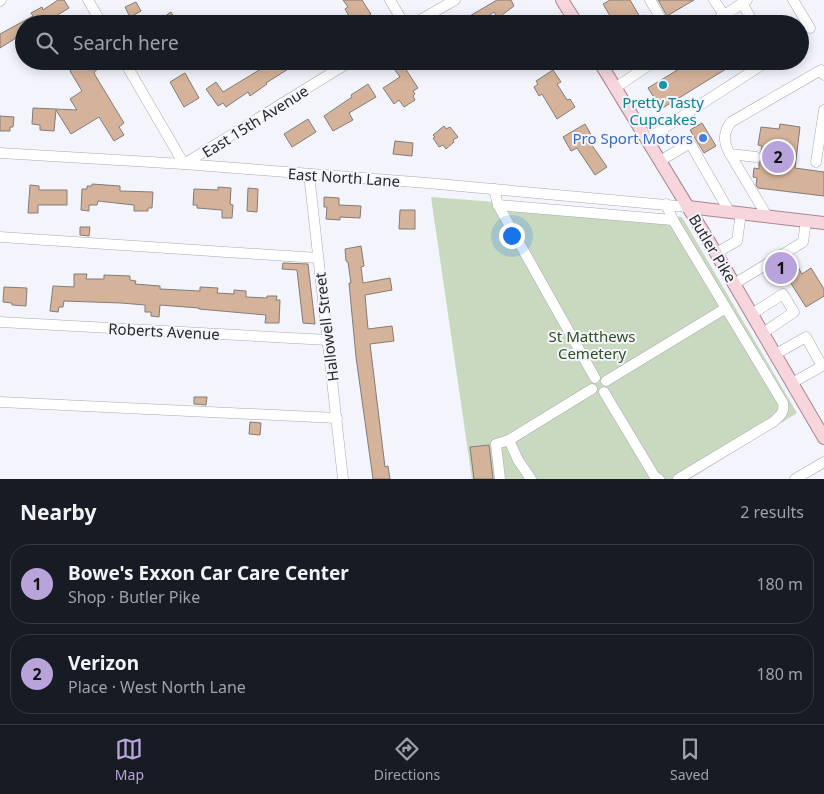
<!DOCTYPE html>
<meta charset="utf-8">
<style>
:root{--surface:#171b24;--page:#242831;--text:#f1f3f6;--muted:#9ea1a6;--line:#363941;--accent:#b8a3db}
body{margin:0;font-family:"Noto Sans",sans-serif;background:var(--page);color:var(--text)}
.you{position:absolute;left:511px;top:235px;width:18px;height:18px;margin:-12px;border:4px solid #fff;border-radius:50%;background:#1a73e8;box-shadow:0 0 0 8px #1a73e833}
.badge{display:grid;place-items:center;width:32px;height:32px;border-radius:50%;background:var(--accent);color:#111;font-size:16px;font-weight:700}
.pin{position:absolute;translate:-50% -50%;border:2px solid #fff;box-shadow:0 1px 5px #0006}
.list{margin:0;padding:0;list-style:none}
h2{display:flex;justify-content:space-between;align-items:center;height:65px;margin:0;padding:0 20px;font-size:21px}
h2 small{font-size:16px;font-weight:400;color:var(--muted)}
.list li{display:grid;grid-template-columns:32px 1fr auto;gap:15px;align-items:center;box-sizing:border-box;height:80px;margin:0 10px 10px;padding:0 10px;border:1px solid var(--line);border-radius:20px}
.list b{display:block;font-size:19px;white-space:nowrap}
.list p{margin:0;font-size:16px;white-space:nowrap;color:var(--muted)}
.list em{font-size:16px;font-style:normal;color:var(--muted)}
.icon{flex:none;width:28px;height:28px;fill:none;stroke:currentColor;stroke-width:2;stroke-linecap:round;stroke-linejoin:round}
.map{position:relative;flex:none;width:824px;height:479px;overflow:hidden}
.search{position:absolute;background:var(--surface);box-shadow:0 2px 12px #0003;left:15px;right:15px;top:15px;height:55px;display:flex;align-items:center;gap:12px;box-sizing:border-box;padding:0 18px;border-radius:28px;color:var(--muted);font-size:19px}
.sheet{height:245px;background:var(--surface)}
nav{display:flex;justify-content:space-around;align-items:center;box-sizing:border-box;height:70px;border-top:1px solid var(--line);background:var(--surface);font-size:14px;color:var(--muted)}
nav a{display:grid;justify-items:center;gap:2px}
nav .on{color:var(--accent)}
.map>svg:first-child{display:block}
.green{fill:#c8d9c0}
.building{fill:#d5b39a;stroke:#827c78}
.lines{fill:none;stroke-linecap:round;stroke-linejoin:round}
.minor-casing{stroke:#a8a9b0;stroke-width:11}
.major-casing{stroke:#aa868f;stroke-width:14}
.minor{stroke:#fff;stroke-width:10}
.major{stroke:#f6d5dd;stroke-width:12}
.culture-dot{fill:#0f9aa8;stroke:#f4f4fc;stroke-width:2}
.shop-dot{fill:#3f7fe0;stroke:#f4f4fc;stroke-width:2}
.labels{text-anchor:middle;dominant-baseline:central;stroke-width:4;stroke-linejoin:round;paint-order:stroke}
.culture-label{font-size:15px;fill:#0d838f;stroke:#f4f4fc}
.street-label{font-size:15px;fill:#27282a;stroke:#f4f4fc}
.shop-label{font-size:15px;fill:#366cbe;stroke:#f4f4fc;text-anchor:end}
.park-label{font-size:15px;fill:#314f1f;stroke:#f4f4fc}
</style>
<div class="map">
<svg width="824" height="479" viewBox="0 0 824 479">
<rect width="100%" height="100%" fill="#f4f4fc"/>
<polygon class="green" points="431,197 682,217 797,413 690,479 472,479"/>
<g class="building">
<polygon points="58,0 64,0 69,8 43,24 24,24 24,51 16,38 0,48 0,34 33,16 31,13 42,7 43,10"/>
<polygon points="343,0 362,0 371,14 367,17 369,21 364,24 336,24 349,16 345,9 348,7"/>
<polygon points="497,0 511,0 514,6 498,18 494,12 476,24 473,24 468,17"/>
<polygon points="610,0 630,0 640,17 645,15 650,24 615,24 603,4"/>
<polygon points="658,0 694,0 667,16"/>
<polygon points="136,2 141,11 130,17 125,7"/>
<polygon points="171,12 178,24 154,24"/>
<polygon points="70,61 94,61 98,69 94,72 95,75 124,123 119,127 124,135 114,141 99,117 71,134 56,110 54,131 40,130 40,125 32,124 33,108 77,110 70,99 82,91 70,71 73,67"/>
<polygon points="274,61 290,61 293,66 266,83 267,84 250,96 248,92 226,107 223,103 218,106 206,89 216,82 223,92"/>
<polygon points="692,61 739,61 661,109 648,88"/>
<polygon points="403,65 418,88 413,91 415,94 413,96 415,100 404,107 399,100 394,104 383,88 400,77 395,70"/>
<polygon points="553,70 561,82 557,84 567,100 570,99 575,107 557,119 542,94 539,96 534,87 538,84 536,81"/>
<polygon points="185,73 199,98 184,107 170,82"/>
<polygon points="368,84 376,97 349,113 353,120 333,131 324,116 352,97 351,95"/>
<polygon points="0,116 14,117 13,127 10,127 10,131 0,131"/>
<polygon points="308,119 316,132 292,147 284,134"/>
<polygon points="702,123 716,146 704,153 690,130"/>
<polygon points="585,124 593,138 589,141 607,167 595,175 577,148 571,151 563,137"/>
<polygon points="780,124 800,127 795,168 824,172 824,196 758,188 756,185 757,178 753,177 754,168 759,169 759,163 763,158 761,152 762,146 758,145 761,127 779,129"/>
<polygon points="444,126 446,129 450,127 458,137 453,140 454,142 446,149 443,145 439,147 433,138 435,137 433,135"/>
<polygon points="395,141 413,143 412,156 393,154"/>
<polygon points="92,184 120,186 120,191 153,192 152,208 148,208 148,211 134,211 134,205 98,201 97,205 89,205 89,211 81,210 82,189 87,189 87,186 92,186"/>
<polygon points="30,185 39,186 39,190 67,190 67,205 38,205 38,213 28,213"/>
<polygon points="218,187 231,188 230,204 233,205 232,218 222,218 222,210 197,208 197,205 193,205 194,189 218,190"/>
<polygon points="248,188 258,189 257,212 247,211"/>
<polygon points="324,197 339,198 339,205 361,206 360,218 340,217 340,220 326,219 327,207 324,207"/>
<polygon points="400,210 415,210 415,229 399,229"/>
<polygon points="80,227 90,227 89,236 80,235"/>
<polygon points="361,246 364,266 361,267 363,283 390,278 392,290 365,295 368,329 392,326 394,341 370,344 385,467 388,466 390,479 373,479 356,357 349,283 351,283 348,262 346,261 345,249"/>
<polygon points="792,257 802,274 811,268 824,289 824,296 806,307 785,274 772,283 765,273"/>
<polygon points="283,263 308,264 315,324 303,323 297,270 282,269"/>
<polygon points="74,274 87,274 86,279 104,279 104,275 130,276 130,280 136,281 135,284 160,286 160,289 200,291 200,287 218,288 217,293 234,294 234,290 246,291 246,297 267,298 267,296 277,296 276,300 280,300 279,323 265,323 266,315 199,309 199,308 160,305 159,317 151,316 151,312 145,312 145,305 121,303 64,301 63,307 59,307 58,312 50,311 53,286 74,287"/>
<polygon points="4,287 27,288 26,306 12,305 12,303 3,302"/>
<polygon points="194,397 207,397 206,405 194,404"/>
<polygon points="250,422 261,423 260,435 249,434"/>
<polygon points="489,445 493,479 474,479 470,447"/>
</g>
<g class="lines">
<g class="minor-casing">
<g id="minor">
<polyline points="88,0 102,24"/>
<polyline points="390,0 404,24"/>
<polyline points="650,0 664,24"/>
<polyline points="714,0 724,15"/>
<polyline points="793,0 810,28"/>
<polyline points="0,1 1,0"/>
<polyline points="742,3 754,24"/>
<polyline points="413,24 455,0"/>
<polyline points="711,24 747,0"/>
<polyline points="124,61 184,164 351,61"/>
<polyline points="615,88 655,61"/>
<polyline points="647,139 768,61"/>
<polyline points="0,153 184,164 427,183 688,207"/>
<polyline points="730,154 767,216"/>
<path d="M756 157 730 154C723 142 723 133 731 122L821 70 824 75"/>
<polyline points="660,161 690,143 729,211"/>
<polyline points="816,162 824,110"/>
<polyline points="309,174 343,479"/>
<polyline points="494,189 498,205 595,378"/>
<path d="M666 204 673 220 783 403C785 412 780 416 773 422L678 479"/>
<polyline points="498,205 673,220"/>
<polyline points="0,237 318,258"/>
<polyline points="716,253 737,241 741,213"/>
<polyline points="734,284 803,242 806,221"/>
<polyline points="752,314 783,294 794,312 763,333"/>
<polyline points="0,322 328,340"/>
<polyline points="776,354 806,337 822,366"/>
<polyline points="606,381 726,308"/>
<polyline points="792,383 824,365"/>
<polyline points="604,392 655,477 659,479"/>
<polyline points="0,402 337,418"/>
<polyline points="509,440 518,460 531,479"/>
<polyline points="500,479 496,444 509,440 592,389"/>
<polyline points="795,479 824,462"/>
</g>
</g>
<g class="major-casing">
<g id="major">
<polyline points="562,0 577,24"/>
<polyline points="599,61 716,253 824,438"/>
<polyline points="688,207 824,223"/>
</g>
</g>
<use href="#minor" class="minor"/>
<use href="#major" class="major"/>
</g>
<circle class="culture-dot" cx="663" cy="85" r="5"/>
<circle class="shop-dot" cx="703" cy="138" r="5"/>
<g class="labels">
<g class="culture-label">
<text x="663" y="102">Pretty Tasty<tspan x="663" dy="17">Cupcakes</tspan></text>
</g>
<g class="street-label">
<text transform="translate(255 121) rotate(-32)">East 15th Avenue</text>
<text transform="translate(344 177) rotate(4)">East North Lane</text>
<text transform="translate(713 248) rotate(59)">Butler Pike</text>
<text transform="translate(326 327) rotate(-97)">Hallowell Street</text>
<text transform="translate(164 331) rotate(3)">Roberts Avenue</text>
</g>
<g class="shop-label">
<text x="693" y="138">Pro Sport Motors</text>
</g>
<g class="park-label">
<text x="592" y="336">St Matthews<tspan x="592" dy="17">Cemetery</tspan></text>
</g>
</g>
</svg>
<div class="you"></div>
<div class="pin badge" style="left:781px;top:268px">1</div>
<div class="pin badge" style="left:778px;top:157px">2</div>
<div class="search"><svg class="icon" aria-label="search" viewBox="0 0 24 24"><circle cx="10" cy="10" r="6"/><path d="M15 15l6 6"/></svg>Search here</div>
</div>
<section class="sheet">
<h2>Nearby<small>2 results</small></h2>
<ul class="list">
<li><span class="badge">1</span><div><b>Bowe's Exxon Car Care Center</b><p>Shop · Butler Pike</p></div><em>180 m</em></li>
<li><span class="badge">2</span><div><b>Verizon</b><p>Place · West North Lane</p></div><em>180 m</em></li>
</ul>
</section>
<nav>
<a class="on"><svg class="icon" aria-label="map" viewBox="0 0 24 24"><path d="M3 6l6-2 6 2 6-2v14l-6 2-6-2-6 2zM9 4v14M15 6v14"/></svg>Map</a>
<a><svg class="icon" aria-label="directions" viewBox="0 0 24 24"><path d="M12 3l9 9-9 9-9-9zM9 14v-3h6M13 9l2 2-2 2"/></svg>Directions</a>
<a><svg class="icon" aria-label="saved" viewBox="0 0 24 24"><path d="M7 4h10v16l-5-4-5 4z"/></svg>Saved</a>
</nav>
